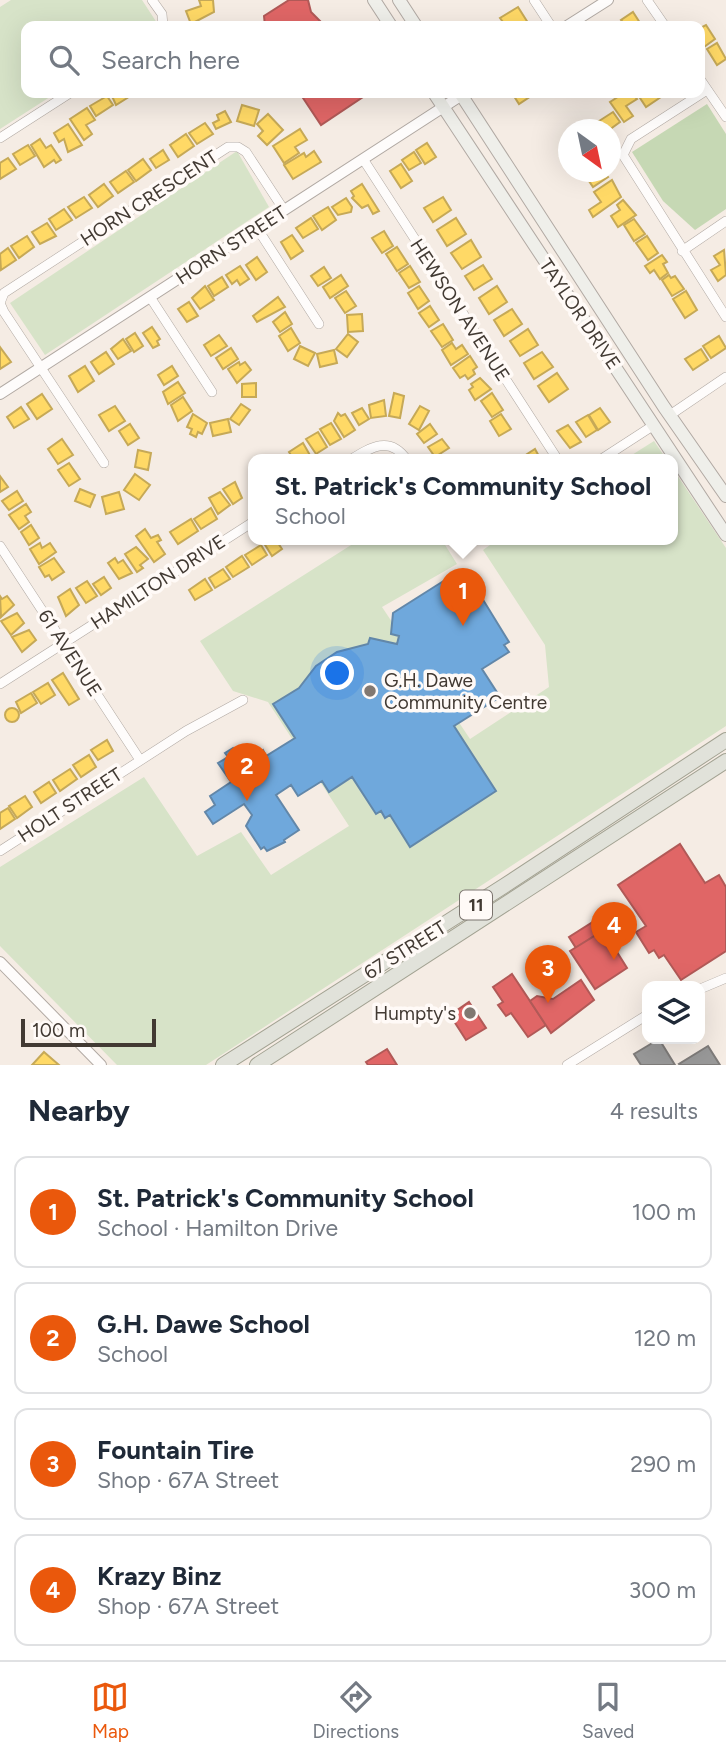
<!DOCTYPE html>
<meta charset="utf-8">
<style>
:root{--surface:#fff;--page:#f2f2f3;--text:#1f2937;--muted:#747a83;--line:#e0e1e3;--accent:#ea580c}
body{margin:0;font-family:Figtree,sans-serif;background:var(--page);color:var(--text)}
.controls{position:absolute;right:21px;bottom:21px;display:grid;overflow:hidden;border-radius:14px;box-shadow:0 7px 28px #0002}
.controls button{width:63px;height:63px;display:grid;place-items:center;padding:0;border:0;border-bottom:2px solid var(--line);background:var(--surface);color:var(--text);font:35px sans-serif}
.compass{position:absolute;left:558px;top:119px;width:63px;height:63px;border-radius:50%;background:var(--surface);box-shadow:0 7px 28px #0002;rotate:147deg}
.scale{position:absolute;left:21px;bottom:18px;width:135px;box-sizing:border-box;padding-left:7px;border:4px solid #423a33;border-top:0;font-size:19px;line-height:24px;white-space:nowrap;color:#423a33;-webkit-text-stroke:5px #fffaf7;paint-order:stroke}
.you{position:absolute;left:338px;top:674px;width:24px;height:24px;margin:-18px;border:5px solid #fff;border-radius:50%;background:#1a73e8;box-shadow:0 0 0 10px #1a73e833}
.badge{display:grid;place-items:center;width:46px;height:46px;border-radius:50%;background:var(--accent);color:#fff;font-size:23px;font-weight:700}
.pin{position:absolute;translate:-50% -58px;filter:drop-shadow(0 2px 4px #0008)}
.pin::after{content:'';position:absolute;top:37px;width:24px;height:21px;background:inherit;clip-path:polygon(0 0,100% 0,50% 100%)}
.popup{position:absolute;left:248px;top:454px;width:430px;height:91px;box-sizing:border-box;display:grid;place-content:center;border-radius:14px;background:var(--surface);filter:drop-shadow(0 2px 5px #0005);font-size:23px;white-space:nowrap;color:var(--muted)}
.popup b{font-size:26px;color:var(--text)}
.popup::after{content:'';position:absolute;left:50%;top:100%;margin-left:-14px;border:14px solid transparent;border-top-color:var(--surface)}
.list{margin:0;padding:0;list-style:none}
h2{display:flex;justify-content:space-between;align-items:center;height:91px;margin:0;padding:0 28px;font-size:30px}
h2 small{font-size:23px;font-weight:400;color:var(--muted)}
.list li{display:grid;grid-template-columns:46px 1fr auto;gap:21px;align-items:center;box-sizing:border-box;height:112px;margin:0 14px 14px;padding:0 14px;border:2px solid var(--line);border-radius:14px}
.list b{display:block;font-size:26px;white-space:nowrap}
.list p{margin:0;font-size:23px;white-space:nowrap;color:var(--muted)}
.list em{font-size:23px;font-style:normal;color:var(--muted)}
.icon{flex:none;width:38px;height:38px;fill:none;stroke:currentColor;stroke-width:2;stroke-linecap:round;stroke-linejoin:round}
.map{position:relative;flex:none;width:726px;height:1065px;overflow:hidden}
.search{position:absolute;background:var(--surface);box-shadow:0 7px 28px #0002;left:21px;right:21px;top:21px;height:77px;display:flex;align-items:center;gap:18px;box-sizing:border-box;padding:0 24px;border-radius:14px;color:var(--muted);font-size:26px}
.sheet{height:595px;background:var(--surface)}
nav{display:flex;justify-content:space-around;align-items:center;box-sizing:border-box;height:98px;border-top:2px solid var(--line);background:var(--surface);font-size:19px;color:var(--muted)}
nav a{display:grid;justify-items:center;gap:4px}
nav .on{color:var(--accent)}
.map>svg:first-child{display:block}
.green{fill:#d7e3c8}
.forest{fill:#c6d8b4}
.homes{fill:#ffd966;stroke:#c6a957;stroke-width:2}
.shops{fill:#e06666;stroke:#b15957;stroke-width:2}
.schools{fill:#6fa8dc;stroke:#6287a9;stroke-width:2}
.industry{fill:#999;stroke:#7f7c7a;stroke-width:2}
.lines{fill:none;stroke-linecap:round;stroke-linejoin:round}
.minor-casing{stroke:#b1a9a3;stroke-width:10}
.tertiary-casing{stroke:#b1a9a3;stroke-width:12}
.secondary-casing{stroke:#b1a9a3;stroke-width:14}
.primary-casing{stroke:#a2a292;stroke-width:16}
.minor{stroke:#fefcfb;stroke-width:9}
.tertiary{stroke:#fefcfb;stroke-width:10}
.secondary{stroke:#efefea;stroke-width:12}
.primary{stroke:#e1e2da;stroke-width:14}
.poi-dot{fill:#817871;stroke:#fffaf7;stroke-width:2.5}
.labels{text-anchor:middle;dominant-baseline:central;stroke-width:7;stroke-linejoin:round;paint-order:stroke}
.shield{fill:#fffaf7;stroke:#7b746e;stroke-width:2}
.shield-label{font-size:18px;font-weight:bold;fill:#423a33}
.street-label{font-size:19px;fill:#423a33;stroke:#fffaf7}
.poi-label{font-size:19px;fill:#423a33;stroke:#fffaf7;text-anchor:start}
</style>
<div class="map">
<svg width="726" height="1065" viewBox="0 0 726 1065">
<rect width="100%" height="100%" fill="#f5ece4"/>
<g class="green">
<polygon points="11,0 142,0 159,26 26,26 26,93 56,93 0,129 0,7"/>
<polygon points="237,151 269,207 45,355 10,303"/>
<polygon points="654,441 667,460 624,460"/>
<polygon points="673,469 726,548 726,726 206,1065 117,1065 0,946 0,867 144,777 197,856 241,832 271,875 349,826 268,702 233,691 200,641 359,540 442,540 457,564 382,607 470,739 549,687 545,645 483,550 497,540 673,540"/>
</g>
<polygon class="forest" points="707,104 726,134 726,209 695,230 663,201 632,152"/>
<g class="homes">
<polygon points="199,0 213,0 214,12 191,24 186,11 201,6"/>
<polygon points="518,7 530,26 506,26 500,18"/>
<polygon points="633,12 642,26 626,26 621,20"/>
<polygon points="706,25 715,39 704,47 700,39 700,28"/>
<polygon points="717,43 726,59 717,65 707,49"/>
<polygon points="131,93 132,95 116,105 111,94"/>
<polygon points="512,93 533,93 534,94 519,104"/>
<polygon points="624,93 632,93 637,99 626,106 633,116 624,122 610,102"/>
<polygon points="641,93 663,93 664,95 646,107 638,95"/>
<polygon points="107,96 113,105 96,116 90,106"/>
<polygon points="242,105 259,110 254,126 237,121"/>
<polygon points="87,108 95,120 86,125 92,134 84,140 70,119"/>
<polygon points="225,111 231,122 216,129 213,123 219,120 217,115"/>
<polygon points="613,112 620,122 609,130 600,130 596,123"/>
<polygon points="268,114 283,130 267,145 258,136 263,131 257,124"/>
<polygon points="205,123 213,134 197,144 189,133"/>
<polygon points="68,124 82,145 68,152 64,139 59,142 54,133"/>
<polygon points="300,129 307,140 295,147 299,153 284,163 273,146"/>
<polygon points="186,134 194,146 178,157 170,145"/>
<polygon points="40,139 46,148 51,145 61,160 56,163 54,160 44,167 31,145"/>
<polygon points="427,143 436,157 425,164 416,150"/>
<polygon points="28,145 35,156 20,165 13,154"/>
<polygon points="163,150 169,160 156,168 150,159"/>
<polygon points="314,151 321,162 293,179 284,165 304,153 306,157"/>
<polygon points="414,152 421,163 409,170 402,160"/>
<polygon points="8,158 16,169 0,179 0,163"/>
<polygon points="143,159 151,170 136,181 128,170"/>
<polygon points="401,164 412,181 401,188 390,171"/>
<polygon points="126,171 134,182 118,193 110,182"/>
<polygon points="583,172 604,172 608,177 593,187"/>
<polygon points="612,180 621,197 593,217 589,210 601,202 594,192"/>
<polygon points="104,184 113,196 98,207 89,195"/>
<polygon points="362,184 379,211 373,214 368,205 362,208 352,198 354,196 351,191"/>
<polygon points="84,197 92,208 76,218 68,207"/>
<polygon points="443,197 451,210 433,222 424,208"/>
<polygon points="346,198 352,207 351,212 338,215 332,207"/>
<polygon points="623,200 636,215 618,227 611,216 620,210 617,205"/>
<polygon points="328,207 336,220 322,230 313,216"/>
<polygon points="64,209 72,220 56,230 49,219"/>
<polygon points="311,218 318,229 303,238 296,228"/>
<polygon points="456,218 466,234 447,246 437,230"/>
<polygon points="634,219 645,234 634,241 624,225"/>
<polygon points="47,223 56,236 40,244 32,232"/>
<polygon points="384,231 393,246 382,253 372,238"/>
<polygon points="292,235 303,251 291,259 281,242"/>
<polygon points="27,236 34,247 19,258 11,246"/>
<polygon points="647,236 658,253 648,260 636,243"/>
<polygon points="471,240 481,257 462,269 451,253"/>
<polygon points="397,247 408,264 397,271 386,254"/>
<polygon points="8,248 16,260 1,270 0,254"/>
<polygon points="724,250 726,275 718,281 711,270 720,265 714,256"/>
<polygon points="662,255 667,262 663,264 668,273 660,279 654,270 650,273 645,266"/>
<polygon points="257,257 267,272 256,280 246,265"/>
<polygon points="483,265 492,279 474,290 465,276"/>
<polygon points="240,266 249,279 240,285 237,280 232,284 226,275"/>
<polygon points="410,266 420,282 409,288 399,273"/>
<polygon points="324,267 331,278 318,286 311,276"/>
<polygon points="341,275 348,286 330,298 323,287"/>
<polygon points="669,275 671,278 675,276 684,289 672,296 662,280"/>
<polygon points="222,277 228,287 214,296 208,286"/>
<polygon points="205,286 214,300 200,309 192,298"/>
<polygon points="419,286 429,301 418,309 408,293"/>
<polygon points="497,286 507,302 489,314 479,298"/>
<polygon points="346,291 356,306 345,313 335,298"/>
<polygon points="686,291 697,310 685,318 673,299"/>
<polygon points="278,297 285,307 257,322 253,316"/>
<polygon points="189,302 198,316 187,322 178,309"/>
<polygon points="430,306 439,320 429,327 419,313"/>
<polygon points="512,309 522,324 504,336 494,320"/>
<polygon points="285,312 292,324 280,332 273,322"/>
<polygon points="362,314 363,331 348,332 347,315"/>
<polygon points="443,324 453,340 442,347 431,331"/>
<polygon points="152,327 160,339 157,341 159,345 153,348 143,333"/>
<polygon points="291,328 300,343 288,351 279,336"/>
<polygon points="528,329 538,345 520,356 510,341"/>
<polygon points="135,333 143,346 134,352 126,339"/>
<polygon points="348,334 358,342 347,357 336,349"/>
<polygon points="219,335 227,346 211,356 204,345"/>
<polygon points="719,336 726,348 711,358 703,346"/>
<polygon points="123,339 131,351 118,359 111,349"/>
<polygon points="452,343 456,349 462,345 468,354 451,365 442,350"/>
<polygon points="300,346 315,353 308,366 294,359"/>
<polygon points="0,347 11,362 0,369"/>
<polygon points="231,348 238,359 223,369 216,358"/>
<polygon points="701,349 708,360 693,370 685,359"/>
<polygon points="334,350 337,363 320,367 317,354"/>
<polygon points="106,352 114,364 99,374 91,362"/>
<polygon points="542,352 553,367 534,379 524,363"/>
<polygon points="470,356 477,367 473,370 475,374 468,379 465,375 460,378 453,368"/>
<polygon points="239,362 240,365 245,362 251,370 237,383 228,369"/>
<polygon points="85,366 94,381 78,392 69,376"/>
<polygon points="172,366 178,376 164,385 158,375"/>
<polygon points="557,373 568,389 549,402 538,386"/>
<polygon points="480,378 491,389 475,400 469,390 473,387 471,384"/>
<polygon points="178,382 185,393 168,404 163,392"/>
<polygon points="256,383 256,397 242,397 242,384"/>
<polygon points="394,393 404,396 400,418 389,416"/>
<polygon points="492,393 503,410 492,417 481,401"/>
<polygon points="42,394 52,409 37,419 27,404"/>
<polygon points="183,397 192,411 178,421 171,405"/>
<polygon points="384,400 386,416 371,418 369,405"/>
<polygon points="241,404 250,410 239,425 230,419"/>
<polygon points="115,406 125,421 109,431 99,415"/>
<polygon points="420,406 429,411 419,430 409,424"/>
<polygon points="21,407 29,419 14,428 7,417"/>
<polygon points="362,408 369,419 359,425 352,413"/>
<polygon points="600,408 610,422 598,430 589,415"/>
<polygon points="338,413 341,416 345,414 355,430 344,437 334,421"/>
<polygon points="193,414 207,423 202,434 198,432 196,437 190,434 192,429 187,427"/>
<polygon points="501,414 511,429 499,436 490,421"/>
<polygon points="588,415 597,430 586,437 576,422"/>
<polygon points="228,419 231,432 213,436 210,423"/>
<polygon points="331,423 341,439 330,445 320,429"/>
<polygon points="130,424 139,438 128,445 119,431"/>
<polygon points="430,424 437,434 424,443 417,434"/>
<polygon points="568,425 581,442 570,448 557,431"/>
<polygon points="318,432 327,447 316,454 306,439"/>
<polygon points="62,439 73,455 58,464 48,449"/>
<polygon points="442,439 449,448 435,457 428,447"/>
<polygon points="303,443 311,457 294,460 289,452"/>
<polygon points="535,449 541,460 526,460 524,456"/>
<polygon points="138,450 151,453 148,470 135,467"/>
<polygon points="69,463 80,479 69,486 58,470"/>
<polygon points="135,474 150,485 139,500 124,490"/>
<polygon points="0,476 8,487 0,492"/>
<polygon points="235,482 242,498 233,504 223,489"/>
<polygon points="80,489 95,495 90,507 75,501"/>
<polygon points="17,491 23,501 9,510 2,501"/>
<polygon points="119,492 124,509 106,514 102,497"/>
<polygon points="220,492 230,505 218,514 209,498"/>
<polygon points="26,504 31,512 25,516 29,522 19,529 9,515"/>
<polygon points="211,508 217,519 201,529 194,519"/>
<polygon points="191,519 198,531 178,544 170,532"/>
<polygon points="31,525 39,538 29,545 21,532"/>
<polygon points="145,529 151,538 158,535 161,540 157,542 165,554 154,562 136,536"/>
<polygon points="262,540 282,540 278,543 282,549 272,556"/>
<polygon points="40,543 42,548 50,543 56,552 39,564 30,549"/>
<polygon points="261,545 267,555 252,565 245,555"/>
<polygon points="136,547 148,559 140,565 143,568 137,572 125,554"/>
<polygon points="242,556 249,567 233,577 226,567"/>
<polygon points="54,558 64,572 52,580 49,575 45,577 39,567"/>
<polygon points="115,558 118,563 123,560 132,573 119,579 108,563"/>
<polygon points="223,569 230,579 215,588 209,578"/>
<polygon points="104,577 111,588 101,595 93,584"/>
<polygon points="205,579 212,590 195,600 189,590"/>
<polygon points="87,581 97,596 86,603 76,588"/>
<polygon points="70,589 79,605 66,616 58,597"/>
<polygon points="0,596 2,599 7,596 14,605 1,617"/>
<polygon points="17,613 24,623 11,635 1,621"/>
<polygon points="29,630 36,640 22,652 12,637"/>
<polygon points="63,673 79,699 69,705 52,680"/>
<polygon points="48,683 55,695 41,704 33,692"/>
<polygon points="31,693 37,703 21,713 16,702"/>
<circle cx="12" cy="715" r="7"/>
<polygon points="107,740 113,751 98,760 91,750"/>
<polygon points="89,755 96,767 81,777 73,765"/>
<polygon points="70,769 77,779 60,791 53,780"/>
<polygon points="49,782 56,793 41,803 34,792"/>
<polygon points="25,796 32,807 17,818 9,806"/>
<polygon points="8,808 15,819 0,829 0,813"/>
<polygon points="44,1052 59,1065 32,1065"/>
</g>
<g class="shops">
<polygon points="289,0 308,0 311,12 325,26 265,26 264,16"/>
<polygon points="305,93 369,93 321,125 301,95"/>
<polygon points="680,844 705,883 719,875 726,887 726,951 681,980 664,955 659,958 654,950 649,953 636,932 646,926 618,885"/>
<polygon points="596,920 602,931 576,948 569,937"/>
<polygon points="609,927 617,940 612,944 627,968 595,989 570,951"/>
<polygon points="512,974 546,1025 528,1037 511,1013 506,1016 498,1005 503,1002 493,987"/>
<polygon points="581,980 594,1000 551,1033 530,1001 537,996 553,999"/>
<polygon points="469,1002 486,1028 466,1040 450,1015"/>
<polygon points="387,1049 397,1065 368,1065 366,1062"/>
</g>
<polygon class="schools" points="453,575 464,591 474,585 509,642 504,645 509,652 482,669 500,697 454,726 496,791 410,847 390,815 385,818 381,811 376,814 352,777 329,792 322,781 298,796 291,785 276,795 299,830 284,840 285,842 267,851 264,847 261,849 246,826 252,815 244,804 213,824 205,812 215,805 210,796 231,782 218,763 228,757 225,753 233,748 236,752 245,746 253,758 263,750 266,756 295,738 273,704 299,688 316,666 337,652 368,644 370,638 397,644 399,636 391,634 393,613"/>
<g class="industry">
<polygon points="659,1039 675,1065 641,1065 634,1054"/>
<polygon points="708,1046 720,1065 680,1065 679,1064"/>
</g>
<g class="lines">
<g class="minor-casing">
<g id="minor">
<polyline points="152,0 162,14 163,26"/>
<polyline points="534,0 551,26"/>
<polyline points="647,0 665,26"/>
<polyline points="700,79 726,117"/>
<polyline points="707,90 631,139 623,155 726,317"/>
<polyline points="0,138 70,93"/>
<polyline points="363,159 558,460"/>
<polyline points="257,228 319,324"/>
<polyline points="682,251 726,221"/>
<polyline points="150,297 212,392"/>
<polyline points="670,415 726,377"/>
<path d="M350 460C371 447 390 435 407 460"/>
<polyline points="600,460 654,425"/>
<polyline points="104,463 4,312 0,303 4,293 228,147 238,147 246,152 284,210"/>
<polyline points="460,540 463,546 472,540"/>
<polyline points="0,546 140,760"/>
<polyline points="0,684 253,522"/>
<polyline points="0,851 186,731 243,700"/>
<polyline points="700,989 726,978"/>
<polyline points="567,1065 647,1015"/>
</g>
</g>
<g class="tertiary-casing">
<g id="tertiary">
<polyline points="567,26 608,0"/>
<polyline points="0,394 465,93"/>
<polyline points="0,962 101,1065"/>
</g>
</g>
<g class="secondary-casing">
<g id="secondary">
<polyline points="374,0 391,26"/>
<polyline points="399,0 416,26"/>
<polyline points="434,93 726,535"/>
<polyline points="460,93 664,407 726,496"/>
</g>
</g>
<g class="primary-casing">
<g id="primary">
<polyline points="223,1065 504,886 726,740"/>
<polyline points="257,1065 726,761"/>
</g>
</g>
<use href="#minor" class="minor"/>
<use href="#tertiary" class="tertiary"/>
<use href="#secondary" class="secondary"/>
<use href="#primary" class="primary"/>
</g>
<g class="poi-dot">
<circle cx="370" cy="691" r="7"/>
<circle cx="470" cy="1013" r="7"/>
</g>
<g class="labels">
<rect class="shield" x="460" y="890.5" width="32" height="29" rx="5"/>
<g class="shield-label">
<text x="476" y="905">11</text>
</g>
<g class="street-label">
<text transform="translate(149 198) rotate(-33)">HORN CRESCENT</text>
<text transform="translate(231 245) rotate(-33)">HORN STREET</text>
<text transform="translate(460 310) rotate(57)">HEWSON AVENUE</text>
<text transform="translate(580 314) rotate(56)">TAYLOR DRIVE</text>
<text transform="translate(158 582) rotate(-33)">HAMILTON DRIVE</text>
<text transform="translate(70 653) rotate(57)">61 AVENUE</text>
<text transform="translate(70 805) rotate(-33)">HOLT STREET</text>
<text transform="translate(405 950) rotate(-32)">67 STREET</text>
</g>
<g class="poi-label">
<text x="384" y="680">G.H. Dawe<tspan x="384" dy="22">Community Centre</tspan></text>
<text x="456" y="1013" text-anchor="end">Humpty's</text>
</g>
</g>
</svg>
<div class="controls">
<button><svg class="icon" aria-label="layers" viewBox="0 0 24 24"><path d="M12 4l9 5-9 5-9-5zM3 14l9 5 9-5"/></svg></button>
</div>
<svg class="compass" viewBox="-18 -18 36 36"><path d="M0-13l5 13h-10z" fill="#e53935"/><path d="M0 13l5-13h-10z" fill="#747a83"/></svg>
<div class="scale">100 m</div>
<div class="you"></div>
<div class="pin badge" style="left:463px;top:626px">1</div>
<div class="popup"><b>St. Patrick's Community School</b>School</div>
<div class="pin badge" style="left:247px;top:801px">2</div>
<div class="pin badge" style="left:548px;top:1003px">3</div>
<div class="pin badge" style="left:614px;top:960px">4</div>
<div class="search"><svg class="icon" aria-label="search" viewBox="0 0 24 24"><circle cx="10" cy="10" r="6"/><path d="M15 15l6 6"/></svg>Search here</div>
</div>
<section class="sheet">
<h2>Nearby<small>4 results</small></h2>
<ul class="list">
<li><span class="badge">1</span><div><b>St. Patrick's Community School</b><p>School · Hamilton Drive</p></div><em>100 m</em></li>
<li><span class="badge">2</span><div><b>G.H. Dawe School</b><p>School</p></div><em>120 m</em></li>
<li><span class="badge">3</span><div><b>Fountain Tire</b><p>Shop · 67A Street</p></div><em>290 m</em></li>
<li><span class="badge">4</span><div><b>Krazy Binz</b><p>Shop · 67A Street</p></div><em>300 m</em></li>
</ul>
</section>
<nav>
<a class="on"><svg class="icon" aria-label="map" viewBox="0 0 24 24"><path d="M3 6l6-2 6 2 6-2v14l-6 2-6-2-6 2zM9 4v14M15 6v14"/></svg>Map</a>
<a><svg class="icon" aria-label="directions" viewBox="0 0 24 24"><path d="M12 3l9 9-9 9-9-9zM9 14v-3h6M13 9l2 2-2 2"/></svg>Directions</a>
<a><svg class="icon" aria-label="saved" viewBox="0 0 24 24"><path d="M7 4h10v16l-5-4-5 4z"/></svg>Saved</a>
</nav>
